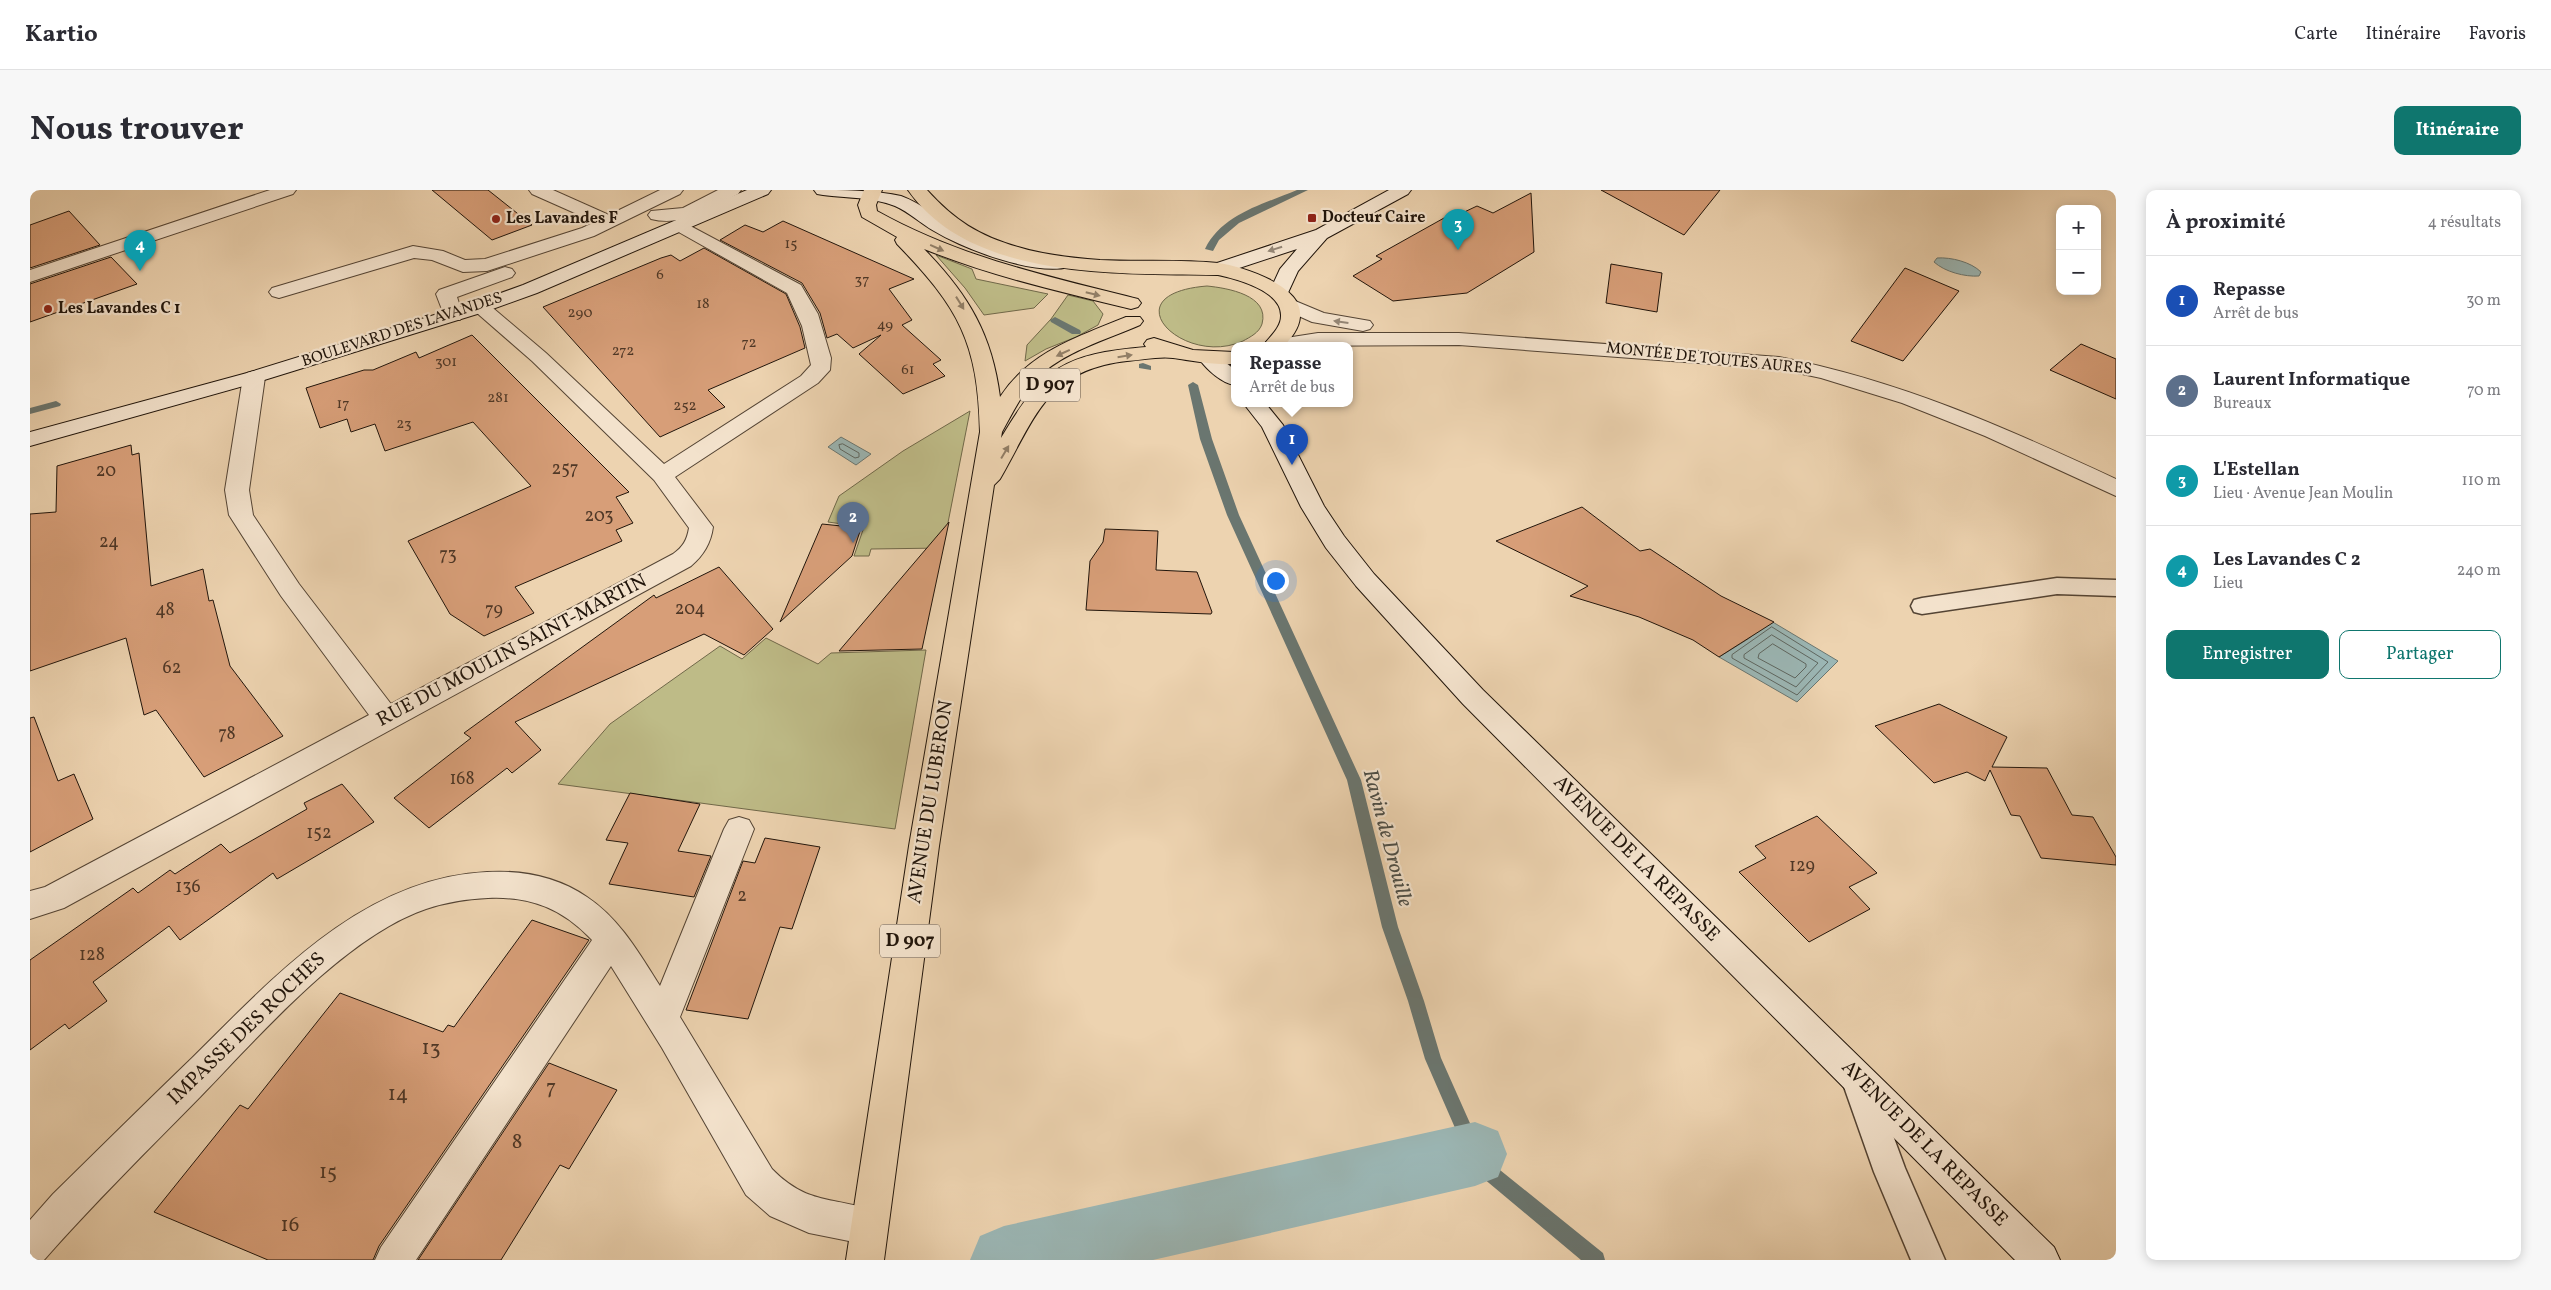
<!DOCTYPE html>
<html lang="fr">
<meta charset="utf-8">
<style>
:root{--surface:#fff;--page:#f7f7f7;--text:#2b2b33;--muted:#7c7c81;--line:#e1e1e2;--accent:#0f766e}
body{margin:0;font-family:Vollkorn,serif;background:var(--page);color:var(--text)}
.controls{position:absolute;right:15px;top:15px;display:grid;overflow:hidden;border-radius:10px;box-shadow:0 2px 12px #0003}
.controls button{width:45px;height:45px;display:grid;place-items:center;padding:0;border:0;border-bottom:1px solid var(--line);background:var(--surface);color:var(--text);font:25px sans-serif}
.you{position:absolute;left:1245px;top:390px;width:18px;height:18px;margin:-12px;border:4px solid #fff;border-radius:50%;background:#1a73e8;box-shadow:0 0 0 8px #1a73e833}
.badge{display:grid;place-items:center;width:32px;height:32px;border-radius:50%;background:var(--accent);color:#fff;font-size:16px;font-weight:700}
.pin{position:absolute;translate:-50% -41px;filter:drop-shadow(0 1px 2px #0008)}
.pin::after{content:'';position:absolute;top:26px;width:18px;height:15px;background:inherit;clip-path:polygon(0 0,100% 0,50% 100%)}
.popup{position:absolute;left:1201px;top:152px;width:122px;height:65px;box-sizing:border-box;display:grid;place-content:center;border-radius:10px;background:var(--surface);filter:drop-shadow(0 1px 4px #0005);font-size:16px;white-space:nowrap;color:var(--muted)}
.popup b{font-size:19px;color:var(--text)}
.popup::after{content:'';position:absolute;left:50%;top:100%;margin-left:-10px;border:10px solid transparent;border-top-color:var(--surface)}
.list{margin:0;padding:0;list-style:none}
h2{display:flex;justify-content:space-between;align-items:center;height:65px;margin:0;padding:0 20px;font-size:21px}
h2 small{font-size:16px;font-weight:400;color:var(--muted)}
.list li{display:grid;grid-template-columns:32px 1fr auto;gap:15px;align-items:center;box-sizing:border-box;height:90px;padding:0 20px;border-top:1px solid var(--line)}
.list b{display:block;font-size:19px;white-space:nowrap}
.list p{margin:0;font-size:16px;white-space:nowrap;color:var(--muted)}
.list em{font-size:16px;font-style:normal;color:var(--muted)}
.actions{display:flex;gap:10px;padding:15px 20px}
.actions a{flex:1;padding:11px 0;border:1px solid var(--accent);border-radius:10px;text-align:center;font-size:18px;color:var(--accent)}
.actions .main{background:var(--accent);color:#fff}
.map{position:relative;flex:none;width:2086px;height:1070px;overflow:hidden;border-radius:10px}
header{display:flex;align-items:center;gap:30px;box-sizing:border-box;height:70px;padding:0 25px;background:var(--surface);border-bottom:1px solid var(--line)}
header strong{font-size:24px}
nav{display:flex;gap:28px;margin-inline-start:auto;font-size:18px}
.intro{display:flex;align-items:center;justify-content:space-between;box-sizing:border-box;height:120px;padding:0 30px}
h1{margin:0;font-size:35px}
.button{padding:12px 22px;border-radius:10px;background:var(--accent);color:#fff;font-size:18px;font-weight:700}
main{display:flex;gap:30px;padding:0 30px}
aside{flex:1;background:var(--surface);border-radius:10px;box-shadow:0 2px 12px #0003}
.map>svg:first-child{display:block}
.green{fill:#bebb87;stroke:#706849}
.water{fill:#9bb6b4;stroke:#6a7670}
.lines{fill:none;stroke-linecap:round;stroke-linejoin:round}
.shore{stroke:#5e6660;stroke-width:1}
.stream{fill:#6a7670;fill-rule:evenodd}
.canal{fill:#9bb6b4;fill-rule:evenodd}
.building{fill:#d79e78;stroke:#21150b}
.lane-casing{stroke:#544434;stroke-width:3}
.street-casing{stroke:#544434;stroke-width:2}
.secondary-casing{stroke:#21150b;stroke-width:2}
.primary-casing{stroke:#21150b;stroke-width:2}
.lane{fill:#f3e2cc;fill-rule:evenodd}
.street{fill:#f3e2cc;fill-rule:evenodd}
.secondary{fill:#f3e2cc;fill-rule:evenodd}
.primary{fill:#edd3b0;fill-rule:evenodd}
.oneway{fill:#917e66}
.oneway2{fill:#948675}
.poi-dot{fill:#8f2418;stroke:#f3e2cc;stroke-width:2}
.labels{text-anchor:middle;dominant-baseline:central;stroke-width:4.5;stroke-linejoin:round;paint-order:stroke}
.far-number-label{font-size:15px;fill:#4e3726}
.far-poi-label{font-size:16px;font-weight:bold;fill:#21150b;stroke:#f3e2cc;text-anchor:start}
.far-street-label{font-size:16px;fill:#21150b;stroke:#f3e2cc}
.number-label{font-size:18px;fill:#4e3726}
.shield{fill:#f3e2cc;stroke:#605245;stroke-width:1}
.shield-label{font-size:19px;font-weight:bold;fill:#21150b}
.street-label{font-size:20px;fill:#21150b;stroke:#f3e2cc}
.water-label{font-size:21px;font-style:italic;fill:#4c4d46;stroke:#f3e2cc}
.near-number-label{font-size:21px;fill:#4e3726}
</style>
<header>
<strong>Kartio</strong>
<nav><a>Carte</a><a>Itinéraire</a><a>Favoris</a></nav>
</header>
<div class="intro"><h1>Nous trouver</h1><a class="button">Itinéraire</a></div>
<main>
<div class="map">
<svg width="2086" height="1070" viewBox="0 0 2086 1070">
<rect width="100%" height="100%" fill="#edd3b0"/>
<filter id="stains"><feTurbulence type="fractalNoise" baseFrequency=".004" numOctaves="4"/><feColorMatrix values="0 0 0 0 .2 0 0 0 0 .09 0 0 0 0 .02 0 0 0 .5 -.17"/></filter>
<radialGradient id="worn" r=".72"><stop offset=".6" stop-color="#630" stop-opacity="0"/><stop offset="1" stop-color="#630" stop-opacity=".3"/></radialGradient>
<g class="green">
<polygon points="906,65 942,79 946,89 1018,104 1004,118 954,125 935,98"/>
<path d="M1177 96C1197 98 1240 105 1232 134 1229 143 1220 147 1213 151 1154 178 1078 104 1177 96Z"/>
<polygon points="1038,105 1063,111 1073,124 1068,135 1046,147 1016,159 995,171 997,155 1021,129"/>
<polygon points="940,221 913,358 841,359 839,366 824,366 834,337 798,332 809,306 873,261"/>
<polygon points="736,448 788,474 801,463 896,460 865,639 528,594 580,534 690,456 712,469"/>
</g>
<g class="water">
<path d="M1907 68C1921 67 1941 72 1951 82L1949 86C1935 87 1915 82 1904 72Z"/>
<polygon points="811,247 841,264 826,275 798,257"/>
<polygon points="1741,431 1808,471 1767,512 1689,467 1718,449"/>
</g>
<g class="lines">
<g class="shore">
<polygon points="813,254 829,263 829,267 825,268 810,259 809,255"/>
<polygon points="1742,437 1798,472 1767,505 1702,468 1702,465"/>
<polygon points="1742,445 1788,473 1766,497 1714,468 1714,465"/>
<polygon points="1743,454 1776,474 1776,477 1765,488 1728,468 1729,464"/>
</g>
<g class="stream">
<path d="M1267 0H1278L1209 33 1189 50 1183 61 1175 59C1192 24 1234 14 1267 0Z"/>
<polygon points="1025,127 1050,140 1051,142 1050,144 1042,144 1021,132 1020,130"/>
<polygon points="1113,173 1121,176 1121,180 1109,178 1109,174"/>
<polygon points="1163,192 1168,195 1182,249 1209,325 1331,590 1368,737 1394,811 1411,868 1451,958 1465,976 1573,1063 1575,1070 1551,1070 1453,988 1439,970 1395,869 1378,811 1352,737 1317,590 1197,325 1170,249 1158,195"/>
<polygon points="26,211 31,214 30,216 0,224 0,218"/>
</g>
<polygon class="canal" points="1445,932 1468,941 1477,964 1468,987 1445,996 1123,1070 940,1070 950,1046 974,1036"/>
</g>
<g class="building">
<polygon points="402,0 458,0 502,35 462,50"/>
<polygon points="1571,0 1690,0 1654,45"/>
<polygon points="1501,3 1504,62 1437,103 1363,111 1323,86 1352,69 1346,66 1423,23 1428,25 1447,16 1463,23"/>
<polygon points="39,21 70,55 0,78 0,35"/>
<polygon points="753,31 884,89 859,99 882,130 872,135 911,170 903,174 915,186 873,204 829,164 851,145 823,158 807,144 797,148 790,123 772,93 690,50 715,35 733,42"/>
<polygon points="674,58 756,104 770,137 775,158 678,200 695,217 630,247 513,117 631,68 641,65 650,71"/>
<polygon points="81,67 107,94 0,132 0,94"/>
<polygon points="1581,74 1632,83 1627,122 1576,113"/>
<polygon points="1875,78 1929,101 1873,171 1821,151"/>
<polygon points="442,145 599,302 586,307 603,333 586,340 592,351 485,397 504,423 454,446 420,424 378,351 501,296 443,232 355,261 345,234 321,242 317,229 290,238 276,198 334,180 343,180 386,162 389,168"/>
<polygon points="2051,154 2086,169 2086,209 2020,180"/>
<polygon points="101,255 102,265 109,263 121,396 173,379 179,411 183,410 200,476 253,546 174,587 126,520 114,525 96,448 0,481 0,324 26,322 27,276"/>
<polygon points="1552,317 1610,361 1620,359 1691,406 1744,432 1689,467 1663,450 1609,427 1540,406 1558,396 1466,351"/>
<polygon points="919,332 892,459 809,461"/>
<polygon points="792,334 831,338 822,366 750,432"/>
<polygon points="1075,339 1128,341 1126,380 1167,382 1182,422 1181,424 1056,420 1060,371 1073,352"/>
<polygon points="689,377 743,439 714,465 674,444 485,532 511,560 482,583 477,578 399,638 364,608 441,548 434,543 624,405 626,408"/>
<polygon points="1909,514 1977,547 1962,577 2017,578 2042,625 2063,627 2086,667 2086,675 2011,668 1990,626 1981,625 1960,580 1955,591 1937,582 1904,593 1845,536"/>
<polygon points="4,527 28,591 44,584 63,629 0,662 0,528"/>
<polygon points="312,594 344,632 247,689 243,683 150,750 139,736 63,792 77,811 39,839 35,834 0,860 0,770 103,698 108,703 140,680 145,684 191,654 200,663 277,619 274,613"/>
<polygon points="600,603 670,614 648,661 681,666 664,707 579,694 598,653 576,650"/>
<polygon points="1787,626 1847,683 1819,697 1840,719 1779,752 1709,682 1736,668 1725,656"/>
<polygon points="735,648 790,657 762,739 750,737 718,829 656,820 713,671 725,673"/>
<polygon points="502,730 559,750 349,1056 343,1070 238,1070 124,1022 210,915 218,919 310,803 413,842 418,835 424,837"/>
<polygon points="519,873 587,900 539,979 530,975 471,1070 388,1070"/>
</g>
<g class="lines">
<g class="lane-casing">
<g id="lane">
<polygon points="2027,388 2086,390 2086,406 2027,404 1892,424 1884,422 1881,416 1884,410 1892,408"/>
<polygon points="1828,876 1839,880 1875,978 1915,1070 1881,1070 1844,982 1812,891 1817,880"/>
</g>
</g>
<g class="street-casing">
<g id="street">
<polygon points="240,0 266,0 263,4 0,92 0,80"/>
<polygon points="499,0 523,0 579,25 630,0 653,0 650,4 564,46 457,81 433,82 402,70 384,68 249,108 242,106 239,102 242,98 383,56 413,61 435,70 455,69 552,38 565,32 502,4"/>
<path d="M688 0H711L708 4C681 18 653 37 621 29L618 25 621 21 653 18Z"/>
<path d="M651 31 771 95 788 124 801 168 800 180 788 193 645 287 683 337C681 353 673 366 661 376L34 718 0 729V701L15 697 339 525 251 406 199 325 195 300 213 187 217 183 224 181 231 183 235 187 219 300 223 325 269 394 361 514 643 364C653 357 657 350 659 338L624 290 502 171 440 117 443 113H457L516 163 634 274 771 186 781 175 772 136 757 103 645 40 642 36 645 32Z"/>
<polygon points="475,77 482,79 485,83 482,87 427,107 433,126 430,130 416,130 406,104 409,100"/>
<polygon points="1258,108 1294,123 1340,131 1343,135 1340,139 1333,141 1282,132 1251,118 1248,114 1251,110"/>
<path d="M1288 143H1429L1749 167C1871 191 1974 237 2086 289V306L1955 246 1872 213 1791 188 1749 179 1429 155 1233 156 1236 152 1243 150Z"/>
<path d="M709 627 719 630 724 639 650 827 742 979C780 1018 807 1005 852 1024L857 1037 852 1050 839 1055 779 1043 740 1026 716 1005 632 858 581 776 386 1070H345L351 1057 562 750C533 719 501 706 458 708 436 709 417 712 396 719 316 746 229 846 171 906 118 960 64 1013 14 1070H0V1030L23 1004C69 959 115 913 162 868 245 786 333 688 457 682 492 680 528 687 557 707 590 729 609 763 630 796L694 639 699 630Z"/>
</g>
</g>
<g class="secondary-casing">
<g id="secondary">
<polygon points="717,0 741,0 738,4 507,103 457,121 231,191 0,256 0,242 217,183 443,113 493,95"/>
<path d="M784 0C813 0 843 0 871 6 893 14 910 30 930 41 962 58 996 64 1032 67L1039 69 1041 73 1039 77C1004 86 934 59 904 41 890 33 879 22 865 16 842 7 817 8 793 5L787 4Z"/>
<polygon points="1359,0 1381,0 1378,4 1297,48 1268,81 1256,107 1242,107 1239,103 1250,79 1267,59 1188,85 1181,83 1178,79 1181,75 1286,40"/>
<path d="M1180 164 1187 166 1204 179V195C1192 193 1177 180 1170 170L1173 166Z"/>
<polygon points="1214,214 1236,214 1253,235 1294,316 1314,346 1344,384 1453,500 2024,1057 2030,1070 1985,1070 1433,514 1326,396 1296,358 1271,317 1232,237"/>
</g>
</g>
<g class="primary-casing">
<g id="primary">
<path d="M834 0H852L846 15 847 21C929 67 1017 86 1108 109L1111 113 1108 117 1101 119C1031 102 961 86 894 59 938 104 962 144 970 207 1000 161 1048 147 1096 127H1110L1113 131 1110 135C1076 150 1032 162 1005 190 991 205 982 224 972 242L971 248C1013 177 1034 164 1116 157L1114 154 1117 150 1124 148 1163 160 1204 162V174C1182 175 1164 171 1143 168 1129 166 1112 170 1097 171 1017 180 1006 226 970 289L964 295 909 656 854 1070H816L879 656 950 242C948 152 929 118 867 54L865 50 867 47 832 27 828 15Z"/>
<path d="M878 0H897C924 30 949 46 988 57 1014 65 1043 68 1070 70 1109 72 1149 69 1188 73 1212 76 1274 96 1270 127 1269 139 1261 148 1254 156H1233C1239 147 1251 138 1251 126 1252 101 1207 89 1188 85 1090 83 941 91 878 0Z"/>
</g>
</g>
<use href="#lane" class="lane"/>
<use href="#street" class="street"/>
<use href="#secondary" class="secondary"/>
<use href="#primary" class="primary"/>
</g>
<defs><path id="oneway-solid" d="M-6-.8H1V-3.2L6.5 0L1 3.2V.8H-6Z" transform="scale(1.25)"/></defs>
<g class="oneway">
<use href="#oneway-solid" transform="translate(907 58) rotate(24)"/>
<use href="#oneway-solid" transform="translate(1063 104) rotate(14)"/>
<use href="#oneway-solid" transform="translate(930 113) rotate(58)"/>
<use href="#oneway-solid" transform="translate(1033 163) rotate(155)"/>
<use href="#oneway-solid" transform="translate(1095 166) rotate(-9)"/>
<use href="#oneway-solid" transform="translate(975 262) rotate(-59)"/>
</g>
<g class="oneway2">
<use href="#oneway-solid" transform="translate(1245 59) rotate(162)"/>
<use href="#oneway-solid" transform="translate(1311 132) rotate(-172)"/>
</g>
<g class="poi-dot">
<rect x="1277" y="23" width="10" height="10" rx="2.5"/>
<circle cx="466" cy="29" r="5"/>
<circle cx="18" cy="119" r="5"/>
</g>
<g class="labels">
<g class="far-number-label">
<text x="761" y="54">15</text>
<text x="630" y="85">6</text>
<text x="832" y="90">37</text>
<text x="673" y="114">18</text>
<text x="550" y="123">290</text>
<text x="855" y="135">49</text>
<text x="719" y="153">72</text>
<text x="593" y="161">272</text>
<text x="416" y="172">301</text>
<text x="878" y="180">61</text>
<text x="468" y="208">281</text>
<text x="313" y="214">17</text>
<text x="655" y="216">252</text>
<text x="374" y="234">23</text>
</g>
<g class="far-poi-label">
<text x="1292" y="28">Docteur Caire</text>
<text x="476" y="29">Les Lavandes F</text>
<text x="28" y="119">Les Lavandes C 1</text>
</g>
<g class="far-street-label">
<text transform="translate(372 140) rotate(-18)">BOULEVARD DES LAVANDES</text>
<text transform="translate(1679 169) rotate(6)">MONTÉE DE TOUTES AURES</text>
</g>
<g class="number-label">
<text x="535" y="279">257</text>
<text x="76" y="281">20</text>
<text x="569" y="326">203</text>
<text x="79" y="352">24</text>
<text x="418" y="365">73</text>
<text x="660" y="419">204</text>
<text x="135" y="420">48</text>
<text x="464" y="420">79</text>
<text x="142" y="478">62</text>
<text x="197" y="544">78</text>
<text x="432" y="589">168</text>
<text x="289" y="643">152</text>
<text x="1772" y="676">129</text>
<text x="158" y="697">136</text>
<text x="712" y="706">2</text>
<text x="62" y="765">128</text>
</g>
<g class="shield">
<rect x="990" y="178.5" width="60" height="33" rx="4"/>
<rect x="850" y="734.5" width="60" height="33" rx="4"/>
</g>
<g class="shield-label">
<text x="1020" y="195">D 907</text>
<text x="880" y="751">D 907</text>
</g>
<g class="street-label">
<text transform="translate(482 461) rotate(-28)">RUE DU MOULIN SAINT-MARTIN</text>
<text transform="translate(901 612) rotate(-81)">AVENUE DU LUBERON</text>
<text transform="translate(1606 669) rotate(45)">AVENUE DE LA REPASSE</text>
<text transform="translate(217 839) rotate(-44)">IMPASSE DES ROCHES</text>
<text transform="translate(1894 954) rotate(45)">AVENUE DE LA REPASSE</text>
</g>
<g class="water-label">
<text transform="translate(1357 648) rotate(75)">Ravin de Drouille</text>
</g>
<g class="near-number-label">
<text x="401" y="858">13</text>
<text x="521" y="898">7</text>
<text x="368" y="904">14</text>
<text x="487" y="952">8</text>
<text x="298" y="982">15</text>
<text x="260" y="1035">16</text>
</g>
</g>
<rect width="100%" height="100%" filter="url(#stains)"/>
<rect width="100%" height="100%" fill="url(#worn)"/>
</svg>
<div class="controls">
<button>+</button>
<button>−</button>
</div>
<div class="you"></div>
<div class="pin badge" style="left:1262px;top:275px;background:#1a4fb4">1</div>
<div class="popup"><b>Repasse</b>Arrêt de bus</div>
<div class="pin badge" style="left:823px;top:353px;background:#5c6f8a">2</div>
<div class="pin badge" style="left:1428px;top:60px;background:#0f9aa8">3</div>
<div class="pin badge" style="left:110px;top:81px;background:#0f9aa8">4</div>
</div>
<aside>
<h2>À proximité<small>4 résultats</small></h2>
<ul class="list">
<li><span class="badge" style="background:#1a4fb4">1</span><div><b>Repasse</b><p>Arrêt de bus</p></div><em>30 m</em></li>
<li><span class="badge" style="background:#5c6f8a">2</span><div><b>Laurent Informatique</b><p>Bureaux</p></div><em>70 m</em></li>
<li><span class="badge" style="background:#0f9aa8">3</span><div><b>L'Estellan</b><p>Lieu · Avenue Jean Moulin</p></div><em>110 m</em></li>
<li><span class="badge" style="background:#0f9aa8">4</span><div><b>Les Lavandes C 2</b><p>Lieu</p></div><em>240 m</em></li>
</ul>
<div class="actions"><a class="main">Enregistrer</a><a>Partager</a></div>
</aside>
</main>
